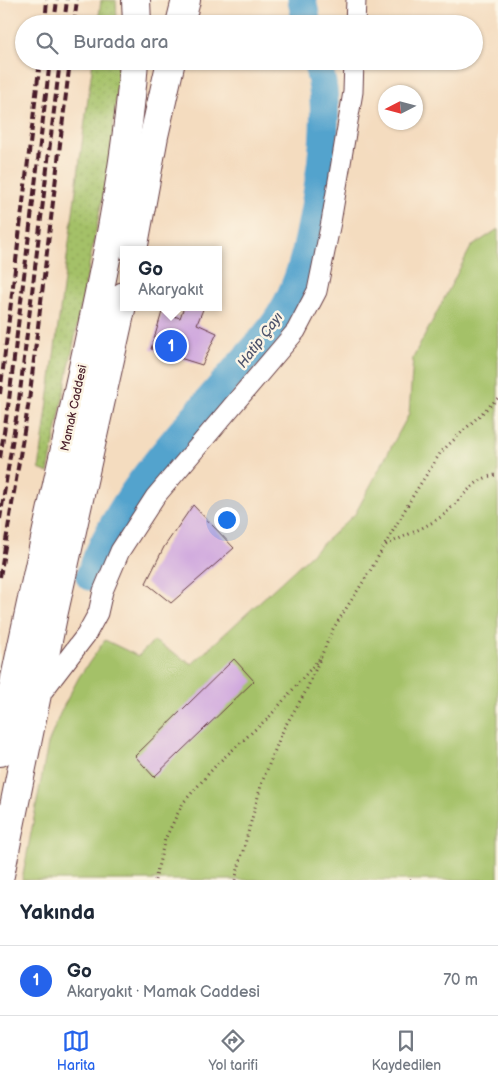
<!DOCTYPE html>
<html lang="tr">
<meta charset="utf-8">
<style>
:root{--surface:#fff;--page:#f6f6f7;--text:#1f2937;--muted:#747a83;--line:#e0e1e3;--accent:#2563eb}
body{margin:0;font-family:"Balsamiq Sans",sans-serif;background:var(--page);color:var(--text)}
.compass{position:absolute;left:378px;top:85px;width:45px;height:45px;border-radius:50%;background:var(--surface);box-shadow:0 1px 4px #0004;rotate:264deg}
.you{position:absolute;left:226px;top:519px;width:18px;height:18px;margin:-12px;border:4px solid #fff;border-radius:50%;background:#1a73e8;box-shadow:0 0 0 8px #1a73e833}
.badge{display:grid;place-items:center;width:32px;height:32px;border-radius:50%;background:var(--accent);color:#fff;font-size:16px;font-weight:700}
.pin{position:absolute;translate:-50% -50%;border:2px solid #fff;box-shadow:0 1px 5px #0006}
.popup{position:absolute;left:120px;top:246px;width:102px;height:65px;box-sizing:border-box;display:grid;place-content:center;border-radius:0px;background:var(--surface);filter:drop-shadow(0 1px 4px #0005);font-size:16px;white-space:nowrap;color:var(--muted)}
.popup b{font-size:19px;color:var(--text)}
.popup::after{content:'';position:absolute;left:50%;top:100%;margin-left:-10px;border:10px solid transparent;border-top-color:var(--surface)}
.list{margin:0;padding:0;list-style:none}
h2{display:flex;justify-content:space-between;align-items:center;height:65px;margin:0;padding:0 20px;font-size:21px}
h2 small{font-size:16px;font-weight:400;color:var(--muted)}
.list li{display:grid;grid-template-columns:32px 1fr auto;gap:15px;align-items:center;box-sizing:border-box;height:70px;padding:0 20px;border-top:1px solid var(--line)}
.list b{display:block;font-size:19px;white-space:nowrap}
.list p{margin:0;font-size:16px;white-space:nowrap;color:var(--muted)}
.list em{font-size:16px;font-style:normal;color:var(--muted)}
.icon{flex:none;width:28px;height:28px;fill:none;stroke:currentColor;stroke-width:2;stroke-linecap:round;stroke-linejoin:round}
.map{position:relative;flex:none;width:498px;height:880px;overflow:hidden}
.search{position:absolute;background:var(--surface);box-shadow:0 1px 4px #0004;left:15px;right:15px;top:15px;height:55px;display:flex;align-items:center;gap:12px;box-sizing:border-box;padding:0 18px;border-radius:28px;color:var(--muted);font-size:19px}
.sheet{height:135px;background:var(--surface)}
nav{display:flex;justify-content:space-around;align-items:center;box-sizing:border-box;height:70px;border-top:1px solid var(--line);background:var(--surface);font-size:14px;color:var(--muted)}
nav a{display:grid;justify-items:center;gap:2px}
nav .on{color:var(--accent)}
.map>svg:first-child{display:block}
.grass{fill:url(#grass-dots);stroke:#77704a}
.park{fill:#a4c168;stroke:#77704a}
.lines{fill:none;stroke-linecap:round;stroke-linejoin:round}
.river{stroke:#53a3cd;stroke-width:29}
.building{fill:#d0a9de}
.street-casing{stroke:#643b41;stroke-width:21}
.primary-casing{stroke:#643b41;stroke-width:30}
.path{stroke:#643b41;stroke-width:3;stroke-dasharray:1 4;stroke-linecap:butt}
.street{stroke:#fff;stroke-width:19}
.primary{stroke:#fff;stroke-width:28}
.rail{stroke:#4a1f2b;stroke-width:4;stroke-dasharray:8 4;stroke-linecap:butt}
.labels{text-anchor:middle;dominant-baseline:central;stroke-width:5;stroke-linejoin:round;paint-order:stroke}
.street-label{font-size:12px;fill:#4a1f2b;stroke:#fcf5e5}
.water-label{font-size:14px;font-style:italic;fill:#4e546c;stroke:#fcf5e5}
</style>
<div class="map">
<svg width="498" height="880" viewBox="0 0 498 880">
<defs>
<pattern id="grass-dots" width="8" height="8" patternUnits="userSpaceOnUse" patternTransform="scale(1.25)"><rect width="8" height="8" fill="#a4c168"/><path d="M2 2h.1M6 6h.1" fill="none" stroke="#8fa55a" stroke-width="1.8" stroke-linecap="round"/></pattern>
</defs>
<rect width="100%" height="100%" fill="#fcf5e5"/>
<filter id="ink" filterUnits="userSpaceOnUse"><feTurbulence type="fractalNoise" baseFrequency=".02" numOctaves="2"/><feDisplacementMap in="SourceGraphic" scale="10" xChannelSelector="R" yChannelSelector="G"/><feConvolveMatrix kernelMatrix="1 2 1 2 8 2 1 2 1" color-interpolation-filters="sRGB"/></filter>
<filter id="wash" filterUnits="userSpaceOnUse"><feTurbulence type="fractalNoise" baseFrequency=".0096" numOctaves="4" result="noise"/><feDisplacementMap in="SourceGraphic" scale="20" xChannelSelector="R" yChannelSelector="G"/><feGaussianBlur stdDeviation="1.12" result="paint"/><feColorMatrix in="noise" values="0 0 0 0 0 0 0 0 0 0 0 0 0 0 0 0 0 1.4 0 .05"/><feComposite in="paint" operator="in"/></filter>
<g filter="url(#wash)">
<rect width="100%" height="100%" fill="#f4dcbf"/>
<g class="grass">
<polygon points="101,0 116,0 117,24 98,24"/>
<polygon points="93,61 118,61 118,81 110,160 48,473 39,469"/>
</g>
<polygon class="park" points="498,229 498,880 22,880 48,744 61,711 79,677 105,640 138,656 154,641 192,664 355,514 409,414 413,358 471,247"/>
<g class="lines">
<g class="river">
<polyline points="302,0 307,24"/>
<path d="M90 576C117 499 177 437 230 376 248 355 270 334 284 309 305 273 313 222 319 181 323 153 327 111 322 83 321 76 319 69 317 61"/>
</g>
</g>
<g id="blocks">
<g class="building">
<polygon points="184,307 204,307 197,324 217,333 202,365 151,349 162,312 180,318"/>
<polygon points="193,505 234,548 171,603 146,583 164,547"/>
<polygon points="234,659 254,681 154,777 135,756"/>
</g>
</g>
</g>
<g filter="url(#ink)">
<use href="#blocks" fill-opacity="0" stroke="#643b41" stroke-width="1"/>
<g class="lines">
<g class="street-casing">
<g id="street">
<polyline points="355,24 356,0"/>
<polyline points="40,695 86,635 98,613 103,591 120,551 155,497 296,331 317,291 331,222 353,92 354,61"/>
</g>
</g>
<g class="primary-casing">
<g id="primary">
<polyline points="136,0 137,24"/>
<polyline points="180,24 186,0"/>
<polyline points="133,250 154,136 171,61"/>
<path d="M0 752C23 636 49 520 75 404 100 291 126 177 134 61"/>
<polyline points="0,875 53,616 124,296"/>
</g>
</g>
<g class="path">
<path d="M386 545C402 537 429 526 442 516 459 503 475 475 498 475"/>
<polyline points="155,880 165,839 183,803 217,764 270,716 320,658"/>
<polyline points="235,880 262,782 284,728 306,691 333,629 370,571 414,494 441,452 498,398"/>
<polyline points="410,880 411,880"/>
</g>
<use href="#street" class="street"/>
<use href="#primary" class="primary"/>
<g class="rail">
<polyline points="45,24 47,0"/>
<polyline points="54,24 57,0"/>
<polyline points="64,24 67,0"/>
<polyline points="74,24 77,0"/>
<polyline points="0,394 40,61"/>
<polyline points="0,458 9,400 50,61"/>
<polyline points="0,519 19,400 60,61"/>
<polyline points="0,577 29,401 70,61"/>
</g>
</g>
</g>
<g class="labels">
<g class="street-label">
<text transform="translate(74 408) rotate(-78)">Mamak Caddesi</text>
</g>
<g class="water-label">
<text transform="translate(260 340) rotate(-53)">Hatip Çayı</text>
</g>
</g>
</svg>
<svg class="compass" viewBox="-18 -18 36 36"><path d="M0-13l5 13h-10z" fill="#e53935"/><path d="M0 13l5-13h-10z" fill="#747a83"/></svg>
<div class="you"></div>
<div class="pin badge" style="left:171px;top:346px">1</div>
<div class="popup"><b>Go</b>Akaryakıt</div>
<div class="search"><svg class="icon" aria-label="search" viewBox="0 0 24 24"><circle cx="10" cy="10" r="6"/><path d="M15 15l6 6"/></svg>Burada ara</div>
</div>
<section class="sheet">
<h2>Yakında<small></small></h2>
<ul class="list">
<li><span class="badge">1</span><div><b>Go</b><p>Akaryakıt · Mamak Caddesi</p></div><em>70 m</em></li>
</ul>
</section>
<nav>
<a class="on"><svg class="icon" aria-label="map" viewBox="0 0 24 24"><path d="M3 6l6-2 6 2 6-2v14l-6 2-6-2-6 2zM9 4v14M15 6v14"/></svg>Harita</a>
<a><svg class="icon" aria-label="directions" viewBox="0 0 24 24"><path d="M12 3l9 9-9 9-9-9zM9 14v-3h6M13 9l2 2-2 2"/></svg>Yol tarifi</a>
<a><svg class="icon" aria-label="saved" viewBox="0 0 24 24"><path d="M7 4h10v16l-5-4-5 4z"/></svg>Kaydedilen</a>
</nav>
